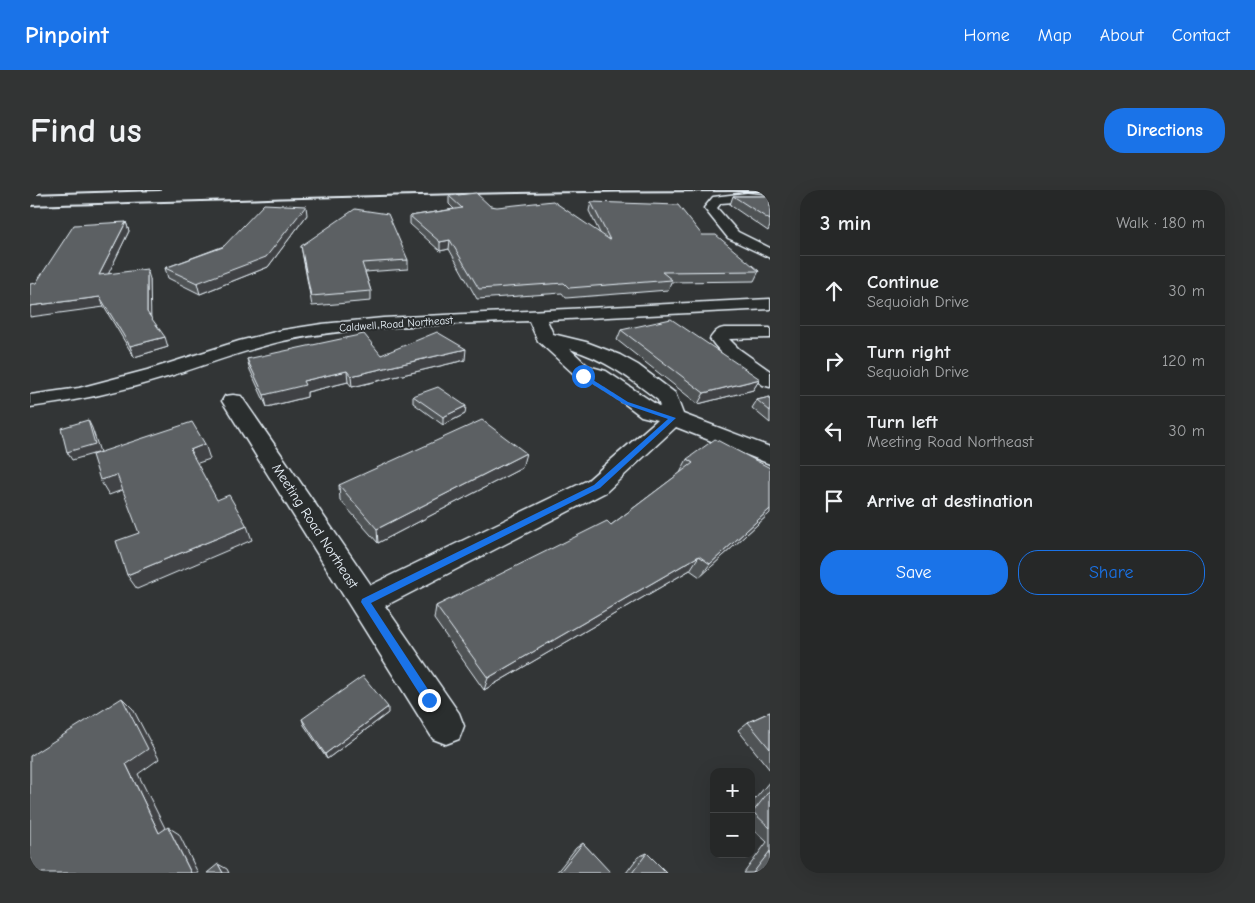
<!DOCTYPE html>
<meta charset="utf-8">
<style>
:root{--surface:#262828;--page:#323434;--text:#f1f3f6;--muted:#a4a6a8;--line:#424445;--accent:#1a73e8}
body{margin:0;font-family:"Comic Neue",sans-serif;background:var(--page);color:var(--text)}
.controls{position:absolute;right:15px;bottom:15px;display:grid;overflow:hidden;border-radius:10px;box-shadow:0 5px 20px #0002}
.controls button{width:45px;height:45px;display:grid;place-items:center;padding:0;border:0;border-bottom:1px solid var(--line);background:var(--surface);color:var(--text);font:25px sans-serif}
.stop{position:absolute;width:15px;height:15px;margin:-11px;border:4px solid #1a73e8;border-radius:50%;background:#fff}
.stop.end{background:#1a73e8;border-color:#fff;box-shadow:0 1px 5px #0008}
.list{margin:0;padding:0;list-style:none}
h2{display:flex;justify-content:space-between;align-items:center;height:65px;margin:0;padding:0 20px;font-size:21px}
h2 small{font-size:16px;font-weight:400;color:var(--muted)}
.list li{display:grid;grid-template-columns:32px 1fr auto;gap:15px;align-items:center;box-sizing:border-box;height:70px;padding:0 20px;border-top:1px solid var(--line)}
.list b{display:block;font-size:19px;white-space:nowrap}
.list p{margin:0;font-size:16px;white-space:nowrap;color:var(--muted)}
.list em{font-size:16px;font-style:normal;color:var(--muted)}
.actions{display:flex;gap:10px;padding:15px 20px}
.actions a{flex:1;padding:11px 0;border:1px solid var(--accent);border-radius:20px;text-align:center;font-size:18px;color:var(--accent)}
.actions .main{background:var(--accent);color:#fff}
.icon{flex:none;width:28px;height:28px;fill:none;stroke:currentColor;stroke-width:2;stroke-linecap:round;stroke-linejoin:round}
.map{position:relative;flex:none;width:740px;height:683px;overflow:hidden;border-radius:20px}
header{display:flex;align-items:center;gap:30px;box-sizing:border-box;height:70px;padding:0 25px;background:var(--accent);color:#fff}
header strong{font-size:24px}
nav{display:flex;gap:28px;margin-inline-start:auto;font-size:18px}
.intro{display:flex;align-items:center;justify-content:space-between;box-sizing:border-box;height:120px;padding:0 30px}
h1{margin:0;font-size:35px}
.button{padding:12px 22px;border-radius:20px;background:var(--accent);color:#fff;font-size:18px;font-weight:700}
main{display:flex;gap:30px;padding:0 30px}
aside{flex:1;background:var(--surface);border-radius:20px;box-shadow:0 5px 20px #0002}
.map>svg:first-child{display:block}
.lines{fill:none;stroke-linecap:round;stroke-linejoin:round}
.minor-casing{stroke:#e8f1f8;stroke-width:3}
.minor{fill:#2a2d2e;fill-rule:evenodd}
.rail{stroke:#e8f1f8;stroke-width:2}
.wall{fill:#4f5355;stroke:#e8f1f8}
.shaded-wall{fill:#404345;stroke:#e8f1f8}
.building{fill:#5c6063;stroke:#e8f1f8}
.route{fill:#1a73e8}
.labels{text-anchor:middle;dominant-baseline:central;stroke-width:4;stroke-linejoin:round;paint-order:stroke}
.far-street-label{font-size:11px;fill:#e8f1f8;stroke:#2a2d2e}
.street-label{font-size:14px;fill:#e8f1f8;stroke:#2a2d2e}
</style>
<header>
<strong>Pinpoint</strong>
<nav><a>Home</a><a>Map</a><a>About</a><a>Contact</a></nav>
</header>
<div class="intro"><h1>Find us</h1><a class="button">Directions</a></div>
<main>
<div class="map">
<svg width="740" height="683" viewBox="0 0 740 683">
<rect width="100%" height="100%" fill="#323536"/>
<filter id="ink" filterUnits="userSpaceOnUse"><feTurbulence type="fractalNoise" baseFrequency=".02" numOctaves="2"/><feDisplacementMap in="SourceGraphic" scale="10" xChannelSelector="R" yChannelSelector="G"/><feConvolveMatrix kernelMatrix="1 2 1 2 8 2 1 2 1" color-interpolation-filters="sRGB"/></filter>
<g filter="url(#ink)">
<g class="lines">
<g class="minor-casing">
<g id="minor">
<polygon points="717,3 740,5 740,13 717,11 691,13 687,18 708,42 740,58 740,68 698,48 674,18 683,7"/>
<path d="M740 109V119L517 130 523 144 556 152 590 165 608 175 645 203 653 224 740 257V274L646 237 576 302 355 416 429 523 434 536 429 549 416 554 403 549 192 211 195 206 203 205 211 206 341 395 558 290 627 230 611 226 562 189 544 184 508 151 499 131C418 135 334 134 253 151 214 160 176 175 137 187 92 201 47 211 0 217V205L49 198 121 179 209 151 253 140 292 134 353 128ZM540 159C574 169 600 188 628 210L630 217 576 181 558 176Z"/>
<path d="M694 138H740V148L699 149 709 159 740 181V197L733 195C714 181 693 168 680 149 684 143 687 139 694 138Z"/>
</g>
</g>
<use href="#minor" class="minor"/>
<g class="rail">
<polyline points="0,4 130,0"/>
<path d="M0 16C247 9 493 0 740 1"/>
</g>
</g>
<g class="wall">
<polygon points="419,6 460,16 570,43 559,21 561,12 672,45 729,81 724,91 641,92 638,100 536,108 532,103 447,109 419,59 410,61 380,34 380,26 424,19 419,14"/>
<polygon points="703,6 740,6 740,36 738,41 700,15"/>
<polygon points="277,25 238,77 170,104 138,88 135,78"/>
<polygon points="96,32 99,41 78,84 120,89 120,127 138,157 104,167 74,117 6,93"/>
<polygon points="271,56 378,70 378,79 335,82 341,101 341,111 282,116"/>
<polygon points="591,140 730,189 723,200 668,214 587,150"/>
<polygon points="351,165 435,170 322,197 318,192 277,202 277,207 237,217 220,180 217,169"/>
<polygon points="383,206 435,224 413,235 383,213"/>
<polygon points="740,207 740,233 722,218 727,210"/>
<polygon points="657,269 740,323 670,387 660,380 454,500 404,429 406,416 581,335 650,283"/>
<polygon points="492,278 348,353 310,310 309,295"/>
<polygon points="740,522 740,580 708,540 718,532"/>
<polygon points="358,523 297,569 274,535 272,529"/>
<polygon points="740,591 740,683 714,683 737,652 721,637 721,614"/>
<polygon points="553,653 580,683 526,683 546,658"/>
<polygon points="617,663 637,683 596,683 608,667"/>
</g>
<g class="shaded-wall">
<polygon points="276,16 277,25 238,77 170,104 167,93"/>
<polygon points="96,32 99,41 73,95 69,85"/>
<polygon points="420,50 419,59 410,61 410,52"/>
<polygon points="117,79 120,89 121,132 117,122"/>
<polygon points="70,107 74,117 0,127 0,116"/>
<polygon points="135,147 138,157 104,167 100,156"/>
<polygon points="436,159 435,170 322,197 321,186"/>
<polygon points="317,181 318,192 277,202 277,207 237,217 234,205 273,191"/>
<polygon points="730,189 723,200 668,214 674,203"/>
<polygon points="436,216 435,224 413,235 413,227"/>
<polygon points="58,230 62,238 70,262 42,270 37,262"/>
<polygon points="175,254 180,269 165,274 160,260"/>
<polygon points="496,263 492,278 348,353 347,339"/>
<polygon points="87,285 95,299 79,305 70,290"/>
<polygon points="740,319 740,323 670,387 680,374"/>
<polygon points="217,336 222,350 107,399 97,385"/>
<polygon points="669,366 660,380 454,500 458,488"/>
<polygon points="92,508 103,519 129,569 108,584 141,650 129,643 96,574"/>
<polygon points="358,517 358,523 297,569 295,564"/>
<polygon points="138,637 149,644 168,683 161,683"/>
<polygon points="188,674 197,679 199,683 193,683"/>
</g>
<g class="building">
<polygon points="446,3 460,16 467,17 523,11 580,50 561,12 648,15 672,45 686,45 729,81 632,82 642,90 539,98 534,93 449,99 420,50 410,52 380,26 432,18 419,6"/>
<polygon points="703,6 740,6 740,30"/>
<polygon points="234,14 276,16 236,67 167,93 135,78 193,57"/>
<polygon points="325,19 358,24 378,70 332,73 341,101 281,106 271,56"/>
<polygon points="96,32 69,85 117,79 117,122 135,147 100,156 70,107 0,116 0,94 6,93 44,35"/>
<polygon points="641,129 730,189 674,203 591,140"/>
<polygon points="407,142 436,159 321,186 317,181 273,191 275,195 234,205 217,169 334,144 351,165"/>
<polygon points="408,197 436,216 413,227 383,206"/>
<polygon points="740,207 740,221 727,210"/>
<polygon points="58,230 65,254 37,262 31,238"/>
<polygon points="452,230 496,263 347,339 309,295"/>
<polygon points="162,232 175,254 160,260 187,310 199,305 217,336 97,385 86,351 109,343 87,285 70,290 62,265"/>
<polygon points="685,249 740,278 740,319 680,374 669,366 458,488 406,416 577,331 581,335 663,273 657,269"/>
<polygon points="333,486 358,517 295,564 272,529"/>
<polygon points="92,508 118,559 96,574 129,643 138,637 161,683 0,683 0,566"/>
<polygon points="740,522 740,559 718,532"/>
<polygon points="740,600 740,638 723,622"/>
<polygon points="553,653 580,682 580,683 529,683"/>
<polygon points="740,661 740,683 723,683"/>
<polygon points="617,663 637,683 602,683"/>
<polygon points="188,674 193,683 177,683"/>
</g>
</g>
<polygon class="route" points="551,185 555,185 598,212 646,228 570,298 341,413 403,507 404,510 403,514 396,514 331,412 332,409 564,295 638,229 594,214 551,187"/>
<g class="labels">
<g class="far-street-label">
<text transform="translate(366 134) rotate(-4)">Caldwell Road Northeast</text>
</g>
<g class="street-label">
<text transform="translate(285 336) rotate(57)">Meeting Road Northeast</text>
</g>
</g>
</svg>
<div class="controls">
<button>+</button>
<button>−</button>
</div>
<div class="stop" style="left:553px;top:186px"></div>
<div class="stop end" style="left:399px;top:510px"></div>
</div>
<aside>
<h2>3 min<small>Walk · 180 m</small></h2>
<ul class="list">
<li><svg class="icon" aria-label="ahead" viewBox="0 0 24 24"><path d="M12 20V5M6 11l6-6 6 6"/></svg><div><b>Continue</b><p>Sequoiah Drive</p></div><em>30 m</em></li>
<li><svg class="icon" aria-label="right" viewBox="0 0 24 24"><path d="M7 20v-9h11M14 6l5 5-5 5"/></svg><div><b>Turn right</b><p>Sequoiah Drive</p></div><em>120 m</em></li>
<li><svg class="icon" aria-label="left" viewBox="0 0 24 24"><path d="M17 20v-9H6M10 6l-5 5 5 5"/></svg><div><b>Turn left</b><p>Meeting Road Northeast</p></div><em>30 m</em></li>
<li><svg class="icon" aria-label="arrive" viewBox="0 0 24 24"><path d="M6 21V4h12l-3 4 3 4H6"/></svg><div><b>Arrive at destination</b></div></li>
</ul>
<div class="actions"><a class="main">Save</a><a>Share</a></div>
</aside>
</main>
